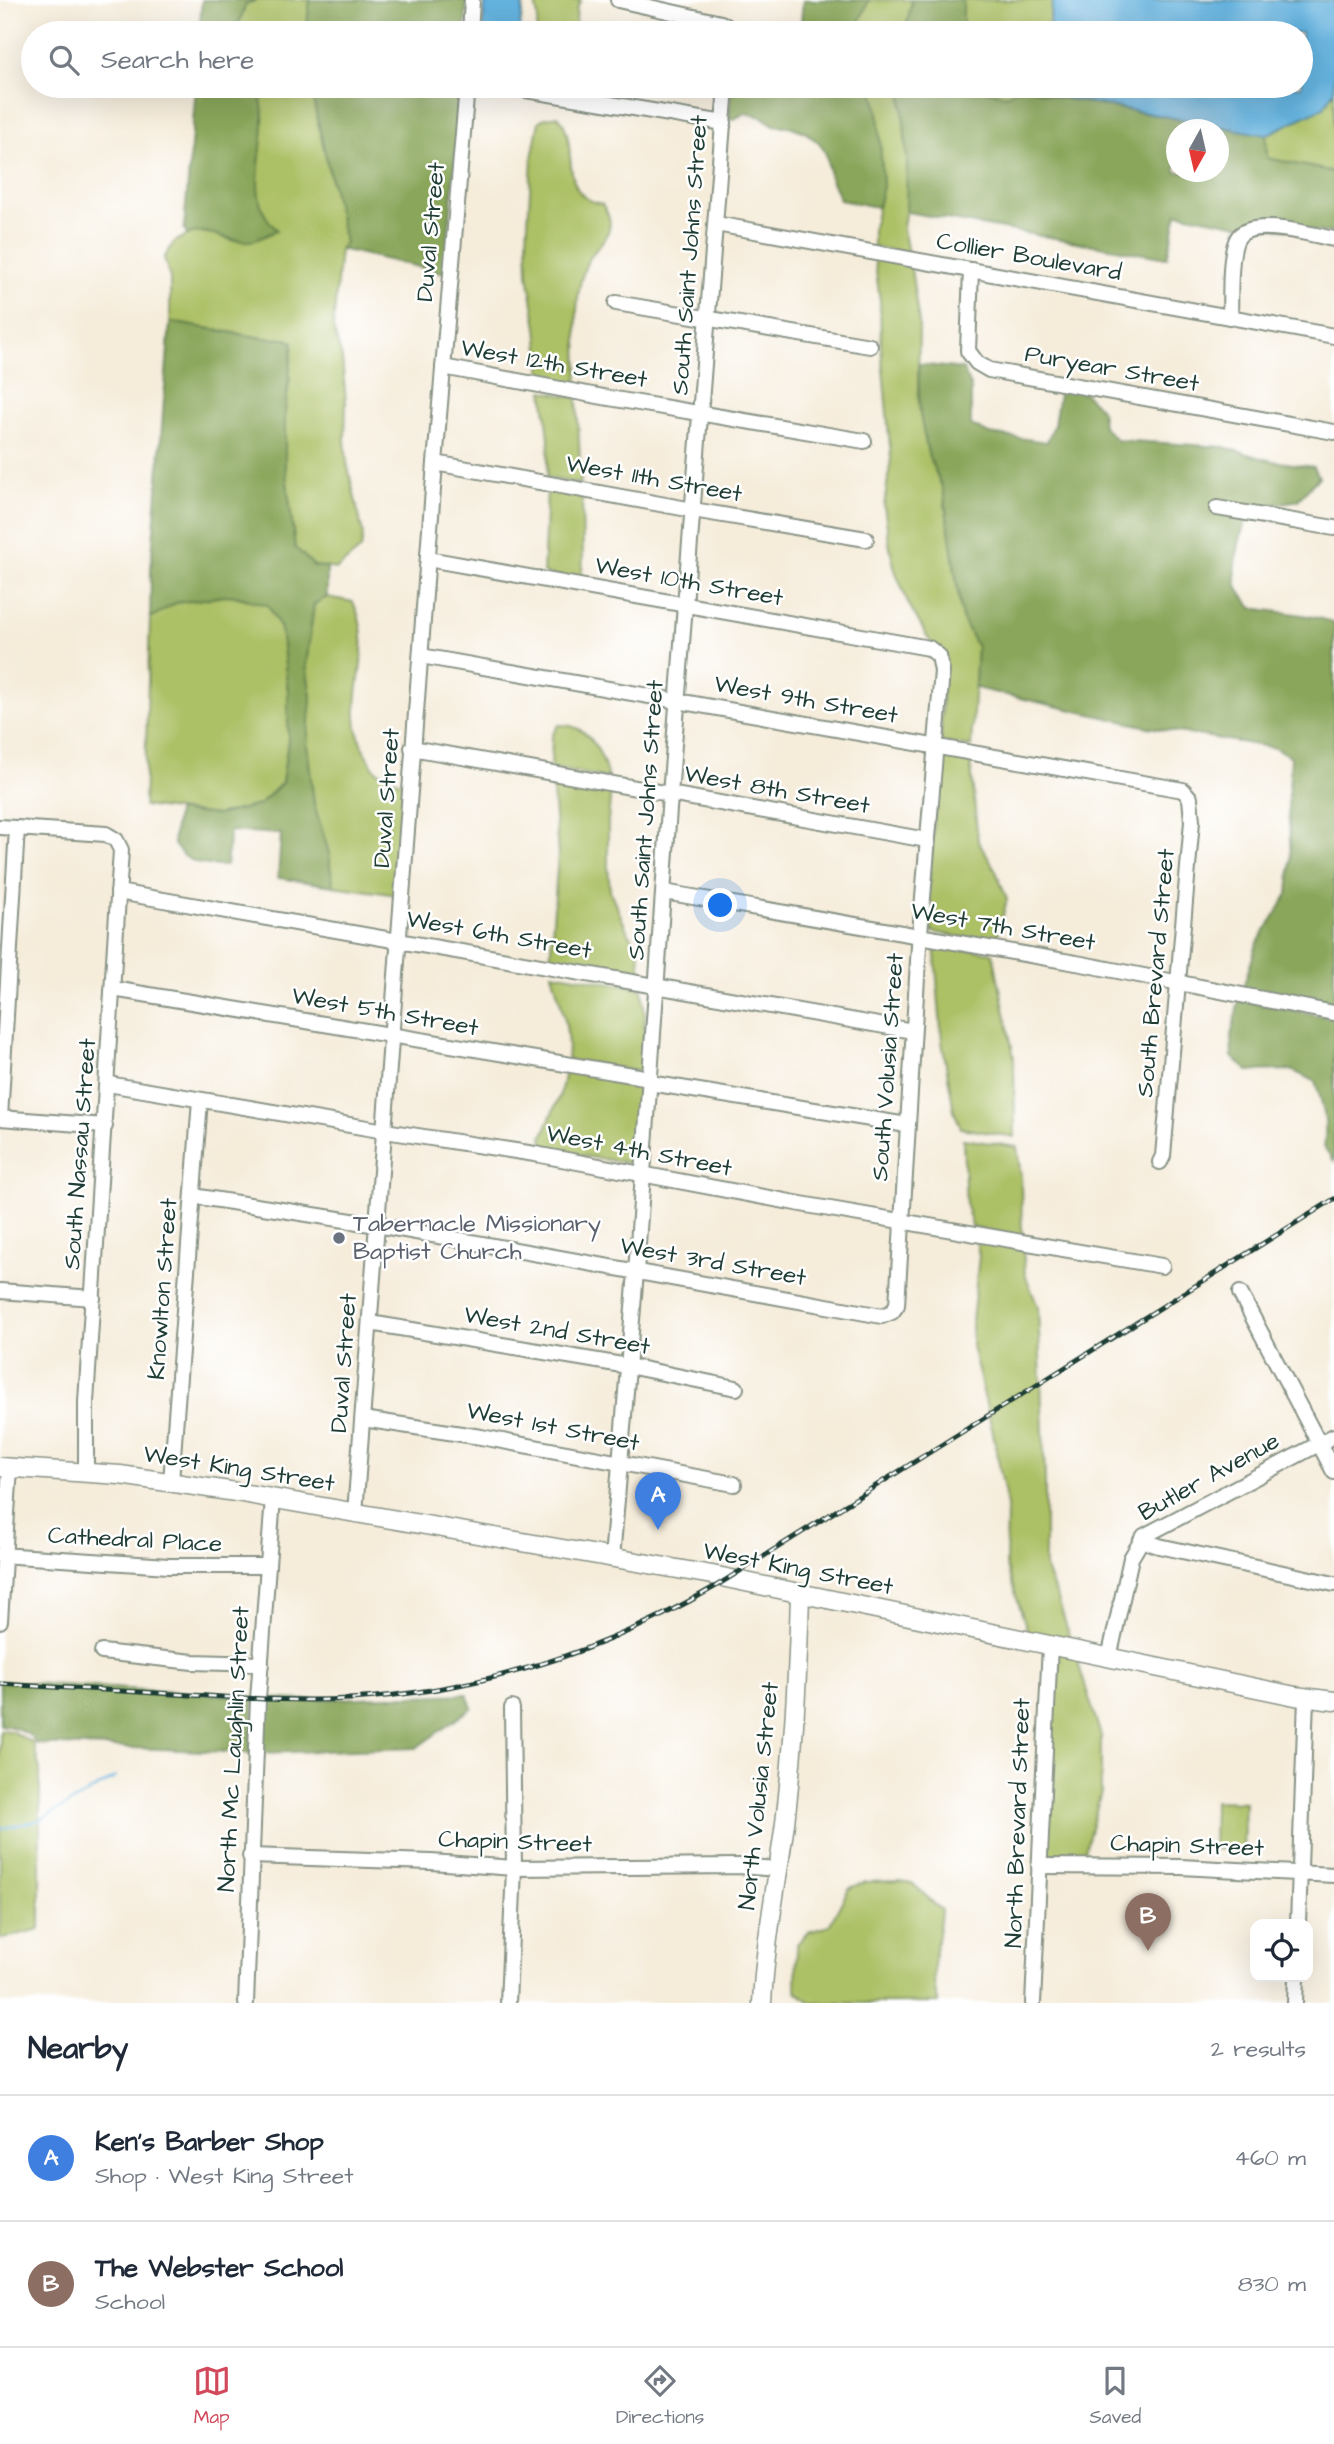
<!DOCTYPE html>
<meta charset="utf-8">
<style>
:root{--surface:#fff;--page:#f6f6f7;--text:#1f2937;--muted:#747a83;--line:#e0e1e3;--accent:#d1495b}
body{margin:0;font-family:"Architects Daughter",sans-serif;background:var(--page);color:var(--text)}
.controls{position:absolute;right:21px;bottom:21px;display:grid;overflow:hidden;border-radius:14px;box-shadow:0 7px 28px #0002}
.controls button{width:63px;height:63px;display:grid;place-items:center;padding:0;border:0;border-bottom:2px solid var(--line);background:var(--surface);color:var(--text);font:35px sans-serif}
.compass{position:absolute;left:1166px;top:119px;width:63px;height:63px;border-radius:50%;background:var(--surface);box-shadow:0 7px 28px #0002;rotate:188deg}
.you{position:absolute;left:721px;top:906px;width:24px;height:24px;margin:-18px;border:5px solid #fff;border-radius:50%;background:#1a73e8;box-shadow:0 0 0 10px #1a73e833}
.badge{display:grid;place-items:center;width:46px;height:46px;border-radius:50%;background:var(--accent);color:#fff;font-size:23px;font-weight:700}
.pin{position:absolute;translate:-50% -58px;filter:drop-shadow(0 2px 4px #0008)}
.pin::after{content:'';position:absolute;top:37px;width:24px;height:21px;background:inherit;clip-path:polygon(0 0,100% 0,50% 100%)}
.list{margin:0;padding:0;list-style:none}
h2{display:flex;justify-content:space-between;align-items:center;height:91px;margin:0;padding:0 28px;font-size:30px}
h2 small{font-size:23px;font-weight:400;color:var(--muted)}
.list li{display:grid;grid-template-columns:46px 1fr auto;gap:21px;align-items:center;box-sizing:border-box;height:126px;padding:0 28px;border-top:2px solid var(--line)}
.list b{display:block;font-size:26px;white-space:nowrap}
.list p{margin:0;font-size:23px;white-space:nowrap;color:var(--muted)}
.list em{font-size:23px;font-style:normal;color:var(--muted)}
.icon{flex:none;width:38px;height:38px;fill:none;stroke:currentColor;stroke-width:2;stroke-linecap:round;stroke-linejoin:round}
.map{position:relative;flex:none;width:1334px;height:2003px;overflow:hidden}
.search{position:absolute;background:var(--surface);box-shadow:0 7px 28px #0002;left:21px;right:21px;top:21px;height:77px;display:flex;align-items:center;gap:18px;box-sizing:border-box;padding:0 24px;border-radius:38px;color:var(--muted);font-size:26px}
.sheet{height:343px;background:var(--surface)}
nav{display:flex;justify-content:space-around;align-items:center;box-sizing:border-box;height:98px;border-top:2px solid var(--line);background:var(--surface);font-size:19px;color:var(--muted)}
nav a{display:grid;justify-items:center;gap:4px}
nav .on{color:var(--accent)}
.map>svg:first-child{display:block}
.green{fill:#acc065;stroke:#667e4c;stroke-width:2}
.forest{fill:#89a65a;stroke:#547247;stroke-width:2;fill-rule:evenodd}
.water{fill:#63b1dd;stroke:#417788;stroke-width:2}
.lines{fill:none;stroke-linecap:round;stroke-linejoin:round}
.stream{stroke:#63b1dd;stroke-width:2.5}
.minor-casing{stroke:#8a9487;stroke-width:18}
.major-casing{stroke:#8a9487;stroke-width:21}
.minor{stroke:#fff;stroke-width:14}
.major{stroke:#fff;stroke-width:18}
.rail-casing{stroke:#1f3d34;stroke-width:5}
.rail{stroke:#fff;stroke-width:2.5;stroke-dasharray:8;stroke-linecap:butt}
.worship-dot{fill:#6b7280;stroke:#fff;stroke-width:2.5}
.labels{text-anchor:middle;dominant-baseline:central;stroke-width:5;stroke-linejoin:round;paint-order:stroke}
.street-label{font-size:24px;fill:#1f3d34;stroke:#fff}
.worship-label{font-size:24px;fill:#5b616d;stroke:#fff;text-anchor:start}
</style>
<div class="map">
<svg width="1334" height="2003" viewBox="0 0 1334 2003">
<rect width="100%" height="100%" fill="#fff"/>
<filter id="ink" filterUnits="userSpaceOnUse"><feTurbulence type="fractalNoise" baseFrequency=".0143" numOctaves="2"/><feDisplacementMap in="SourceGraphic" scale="14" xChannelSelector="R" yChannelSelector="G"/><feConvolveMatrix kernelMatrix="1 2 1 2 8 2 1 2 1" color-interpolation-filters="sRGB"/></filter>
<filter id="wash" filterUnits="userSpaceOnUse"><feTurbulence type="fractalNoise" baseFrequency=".00686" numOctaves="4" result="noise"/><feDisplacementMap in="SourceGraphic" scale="28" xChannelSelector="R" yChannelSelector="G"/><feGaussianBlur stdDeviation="1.57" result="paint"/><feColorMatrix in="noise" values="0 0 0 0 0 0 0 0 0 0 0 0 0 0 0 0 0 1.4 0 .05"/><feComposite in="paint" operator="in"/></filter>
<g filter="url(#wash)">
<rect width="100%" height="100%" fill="#f5ecda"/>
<g class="green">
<polygon points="257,0 310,0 306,33 235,33 246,4"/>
<polygon points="527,0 581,0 577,8 575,33 536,33 538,18 535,2"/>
<polygon points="869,0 912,0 905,33 858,33 857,26"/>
<polygon points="963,0 1053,0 1048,33 963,33"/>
<path d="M256 86H310L345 242 340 249 333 328 342 358 346 403 345 440 347 463 363 534 361 549 337 569 314 566 295 548 285 465V412L290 376 263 338 170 322V278L164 258 174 242 195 231 214 234 234 241 276 230C235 192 279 130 256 86Z"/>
<polygon points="872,86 901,86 907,159 907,200 903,228 908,253 873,247 873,228 883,186 878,112"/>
<polygon points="973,86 1053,86 1055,96 1024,86 1006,95 973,88"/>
<polygon points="1334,90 1334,172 1267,158 1266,135 1324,107"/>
<path d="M558 116C582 143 554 195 602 204 619 228 605 237 591 256 586 262 584 270 582 277 572 311 580 351 577 387L542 380 537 328 528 275 527 239 532 158 539 121 545 118Z"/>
<polygon points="874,258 911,265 911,268 919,323 918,391 920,414 928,454 943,489 962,618 977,647 971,747 941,742 943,652 941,649 931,643 908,603 895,570 890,548 884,506 891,459 881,347 880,300"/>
<polygon points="543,391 577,398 581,484 547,478 549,438"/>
<polygon points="547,489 582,495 583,558 581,581 543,573"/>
<polygon points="231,595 268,605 281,629 288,691 288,742 282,783 259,805 217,815 144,806 150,618 176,603"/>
<path d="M327 597 353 602C380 657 337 703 367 756 370 760 372 767 376 770 383 776 397 780 405 784L398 895 334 886 330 867V857L314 804 307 745 311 697 306 665 314 604Z"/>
<path d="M559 725C590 723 602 753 608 778L551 768 552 735Z"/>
<polygon points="939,753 970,757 978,841 995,869 1007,899 996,943 932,932 928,898"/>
<polygon points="552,779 611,790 608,821 608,866 610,891 626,928 639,951 641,977 550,961 558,855"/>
<polygon points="934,943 993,953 1014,1057 1015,1137 961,1128 954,1111 942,1042"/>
<path d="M552 973 642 988 645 1017 641 1072 567 1060C571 1026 560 1005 552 973Z"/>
<polygon points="565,1071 640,1082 635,1164 544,1150 542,1137 560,1095"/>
<polygon points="963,1139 1017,1147 1021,1177 1022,1237 973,1228 966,1206"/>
<polygon points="976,1239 1023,1248 1025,1274 1038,1307 1045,1478 1045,1567 1059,1602 1072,1645 1029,1636 1006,1564 1007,1506 993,1433 972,1346 972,1321 979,1256"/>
<polygon points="1054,1651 1076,1656 1101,1736 1101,1792 1082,1861 1044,1860"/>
<polygon points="0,1730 11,1731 33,1743 40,1770 40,1929 0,1939"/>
<polygon points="1214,1801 1245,1802 1243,1850 1213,1849"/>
<path d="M899 1881 912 1883 941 1910C939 1941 927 1973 939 2003H812L796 1991 797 1944 808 1932 829 1926 849 1888 866 1882Z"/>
</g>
<g class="forest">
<polygon points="202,0 257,0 246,4 235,33 199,33"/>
<polygon points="310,0 467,0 465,33 306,33"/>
<polygon points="803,0 869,0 857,26 858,33 800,33"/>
<polygon points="912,0 963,0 963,33 905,33"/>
<path d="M196 86H256C279 131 235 192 277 230 268 234 259 240 250 241 228 243 207 225 187 235L184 228Z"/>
<polygon points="310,86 462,86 445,273 340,249 345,242"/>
<polygon points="731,86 872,86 878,112 883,186 878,207 840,200 830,177 826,154 820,144 805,132 792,127 774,125 762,117 745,113 734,119 729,119"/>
<path d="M901 86H973L974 88 1006 95 1024 86 1055 97 1266 135 1267 158 1334 172V233L1245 226 1177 213 1167 258 906 212 907 159ZM1176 130H1218V172H1176Z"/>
<path d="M170 322 263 338 287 339 293 342 285 412V465L295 547 314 566 327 567V597L314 604 306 665 311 697 307 745 314 804 330 857V867L334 886 278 878 281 834 230 831 226 866C203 866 186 864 173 843L177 811 217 815 259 805 282 783 288 742V691L281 629 268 605 231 595 176 603 150 618 151 568Z"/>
<path d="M918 364 963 369 971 387V425L989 434 1047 442 1054 425 1060 388 1083 392 1101 409 1103 426 1117 440 1224 447 1272 461 1314 467 1319 477 1298 500 1253 509C1241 525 1230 571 1239 590 1242 596 1248 602 1252 608 1279 613 1308 613 1334 623V1007L1242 990 1257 944 1288 894 1291 859 1288 806 1291 757 1275 748 1148 727 975 688 977 647 962 618 943 489 928 454 920 414Z"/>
<path d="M1239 1000 1334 1018V1161L1324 1147C1328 1123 1323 1104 1315 1081L1291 1070 1248 1071 1232 1057 1231 1036Z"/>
<path d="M0 1681 254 1697 251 1753 37 1744C30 1732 13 1726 0 1725Z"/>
<polygon points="467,1694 472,1708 416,1748 260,1753 263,1698 303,1700"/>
</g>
<g class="water">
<polygon points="485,0 524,0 519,33 482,33"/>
<polygon points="1053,0 1334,0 1334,90 1324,107 1266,135 1055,96 1053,86 1301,86 1301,33 1048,33"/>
</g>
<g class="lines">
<polyline class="stream" points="0,1829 40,1820 116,1777"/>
</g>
</g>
<g filter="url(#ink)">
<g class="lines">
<g class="minor-casing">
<g id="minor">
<polyline points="618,0 721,23 726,26 729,33"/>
<polyline points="470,33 472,0"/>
<polyline points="502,86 724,123"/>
<polyline points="716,224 1334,336"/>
<polyline points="971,270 968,351 977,363 989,370 1334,432"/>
<polyline points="616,303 870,346"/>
<path d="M1230 317C1231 299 1228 249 1239 236 1254 218 1313 235 1334 239"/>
<polyline points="443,367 603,397 864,441"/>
<polyline points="435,463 693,510 866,539"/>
<polyline points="1217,508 1334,528"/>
<polyline points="421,656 1183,790 1190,798 1192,821 1163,1156 1160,1162"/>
<polyline points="412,748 927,840"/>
<polyline points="0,827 106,834 116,840 121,850 86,1402 86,1472"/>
<polyline points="17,828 0,1118 105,1126"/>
<polyline points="118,892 913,1031"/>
<polyline points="664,892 1082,964 1334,1013"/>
<polyline points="113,989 650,1078"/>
<polyline points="650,1083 907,1125"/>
<polyline points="108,1084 385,1131 535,1154 801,1204 1162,1266"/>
<polyline points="193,1196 377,1225 882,1316 892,1312 897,1305 919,945 942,671 939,656 929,648 428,559"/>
<polyline points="0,1291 93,1298"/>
<polyline points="1240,1293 1334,1472"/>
<polyline points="370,1323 628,1366 736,1388"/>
<polyline points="363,1419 481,1437 734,1484"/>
<polyline points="171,1482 200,1100"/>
<polyline points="355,1513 435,463 467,86"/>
<polyline points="1141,1540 1159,1546 1334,1584"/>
<polyline points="0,1555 169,1566 268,1566"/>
<polyline points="612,1559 636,1272 670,795 726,86"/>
<polyline points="0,1621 10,1467"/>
<polyline points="102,1652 193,1662 261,1664"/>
<polyline points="1109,1658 1131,1558 1144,1536 1334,1436"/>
<polyline points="250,1856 431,1862 514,1868 738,1866 778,1869"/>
<polyline points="1039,1866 1181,1867 1334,1875"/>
<polyline points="1298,1924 1306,1698"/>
<polyline points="246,2003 258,1699 273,1498"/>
<polyline points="508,2003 514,1868 512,1708"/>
<polyline points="1033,2003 1050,1645"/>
<polyline points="1295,2003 1296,1977"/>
</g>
</g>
<g class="major-casing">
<g id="major">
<polyline points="0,1467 120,1475 236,1492 712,1575 1295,1696 1334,1701"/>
<path d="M762 2003C765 1942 777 1883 785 1823 794 1747 798 1670 800 1594"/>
</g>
</g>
<use href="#minor" class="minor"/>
<use href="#major" class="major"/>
<g class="rail-casing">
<path id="rail" d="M0 1684C64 1688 127 1691 191 1695 244 1698 297 1702 350 1699 480 1691 604 1652 716 1586L1334 1199"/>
</g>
<use href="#rail" class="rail"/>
</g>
</g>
<circle class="worship-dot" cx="339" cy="1238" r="7"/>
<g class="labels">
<g class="street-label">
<text transform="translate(431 232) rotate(-85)">Duval Street</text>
<text transform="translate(690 255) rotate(-86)">South Saint Johns Street</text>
<text transform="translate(1029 257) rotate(10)">Collier Boulevard</text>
<text transform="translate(554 364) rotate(10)">West 12th Street</text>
<text transform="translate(1112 369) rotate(10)">Puryear Street</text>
<text transform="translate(654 479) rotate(10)">West 11th Street</text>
<text transform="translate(689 582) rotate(10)">West 10th Street</text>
<text transform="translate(806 700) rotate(10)">West 9th Street</text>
<text transform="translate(777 790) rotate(10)">West 8th Street</text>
<text transform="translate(387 798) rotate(-86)">Duval Street</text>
<text transform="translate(646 820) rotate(-86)">South Saint Johns Street</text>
<text transform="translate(1003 927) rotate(10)">West 7th Street</text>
<text transform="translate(499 935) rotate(10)">West 6th Street</text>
<text transform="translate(1156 973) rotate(-85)">South Brevard Street</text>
<text transform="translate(385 1012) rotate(10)">West 5th Street</text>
<text transform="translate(888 1067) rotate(-86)">South Volusia Street</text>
<text transform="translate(639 1151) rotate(11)">West 4th Street</text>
<text transform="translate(80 1154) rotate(-86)">South Nassau Street</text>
<text transform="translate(713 1262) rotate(10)">West 3rd Street</text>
<text transform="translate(163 1289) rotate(-86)">Knowlton Street</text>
<text transform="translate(557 1331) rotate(10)">West 2nd Street</text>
<text transform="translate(344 1363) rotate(-86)">Duval Street</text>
<text transform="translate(553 1427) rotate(11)">West 1st Street</text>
<text transform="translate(239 1469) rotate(9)">West King Street</text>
<text transform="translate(1209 1477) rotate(-29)">Butler Avenue</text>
<text transform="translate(135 1540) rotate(3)">Cathedral Place</text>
<text transform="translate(798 1569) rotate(11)">West King Street</text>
<text transform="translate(234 1749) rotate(-87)">North Mc Laughlin Street</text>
<text transform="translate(759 1796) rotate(-84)">North Volusia Street</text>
<text transform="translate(1018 1823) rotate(-88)">North Brevard Street</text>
<text transform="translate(515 1842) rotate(2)">Chapin Street</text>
<text transform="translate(1187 1846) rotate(2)">Chapin Street</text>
</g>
<g class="worship-label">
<text x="353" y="1224">Tabernacle Missionary<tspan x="353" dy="28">Baptist Church</tspan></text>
</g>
</g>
</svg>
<div class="controls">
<button><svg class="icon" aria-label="locate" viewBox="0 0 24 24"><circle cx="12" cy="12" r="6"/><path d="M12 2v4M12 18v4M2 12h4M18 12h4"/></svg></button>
</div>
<svg class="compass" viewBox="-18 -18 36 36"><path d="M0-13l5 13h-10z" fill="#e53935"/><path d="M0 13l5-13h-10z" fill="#747a83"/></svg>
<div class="you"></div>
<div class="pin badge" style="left:658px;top:1530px;background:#3f7fe0">A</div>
<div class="pin badge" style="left:1148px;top:1951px;background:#8d6e63">B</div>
<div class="search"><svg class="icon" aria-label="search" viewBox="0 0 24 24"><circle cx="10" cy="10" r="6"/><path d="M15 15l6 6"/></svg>Search here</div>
</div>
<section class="sheet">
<h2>Nearby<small>2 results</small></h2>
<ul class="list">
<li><span class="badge" style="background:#3f7fe0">A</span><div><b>Ken's Barber Shop</b><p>Shop · West King Street</p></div><em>460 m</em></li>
<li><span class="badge" style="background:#8d6e63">B</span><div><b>The Webster School</b><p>School</p></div><em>830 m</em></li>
</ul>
</section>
<nav>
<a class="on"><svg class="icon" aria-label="map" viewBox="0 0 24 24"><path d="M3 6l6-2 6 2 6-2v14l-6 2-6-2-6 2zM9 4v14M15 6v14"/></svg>Map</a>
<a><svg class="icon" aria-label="directions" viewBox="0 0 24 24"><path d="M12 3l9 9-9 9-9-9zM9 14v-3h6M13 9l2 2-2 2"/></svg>Directions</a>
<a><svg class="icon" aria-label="saved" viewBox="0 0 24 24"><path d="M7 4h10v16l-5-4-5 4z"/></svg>Saved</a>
</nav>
